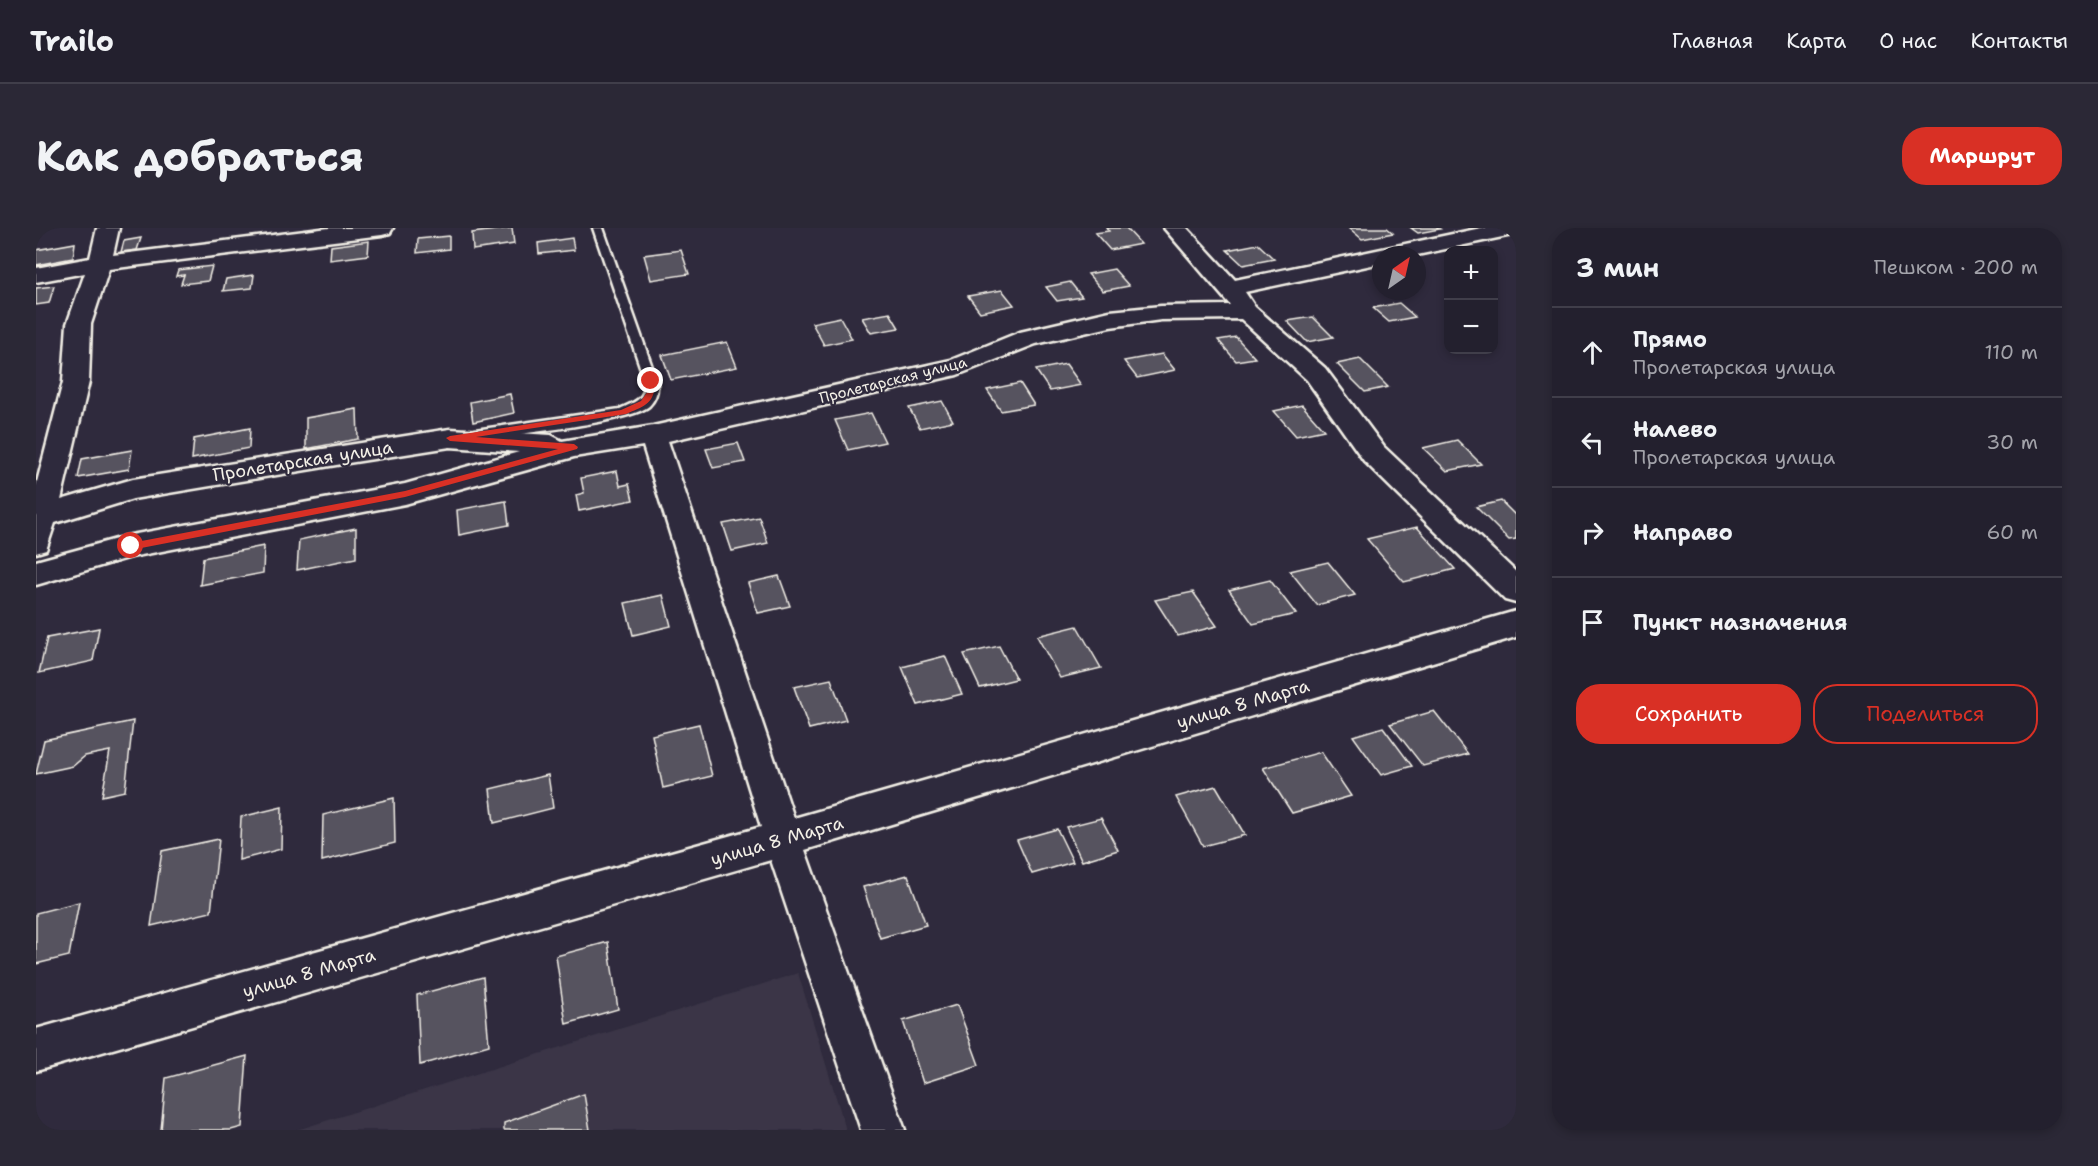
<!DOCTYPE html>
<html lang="ru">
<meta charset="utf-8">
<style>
:root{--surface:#23202e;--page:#2b2836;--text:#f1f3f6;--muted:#a3a3aa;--line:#403e4a;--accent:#d93025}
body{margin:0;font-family:"Shantell Sans",sans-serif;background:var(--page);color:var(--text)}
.controls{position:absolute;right:18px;top:18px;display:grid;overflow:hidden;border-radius:12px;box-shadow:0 3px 9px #0003}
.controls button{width:54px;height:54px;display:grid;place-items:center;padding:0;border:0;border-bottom:2px solid var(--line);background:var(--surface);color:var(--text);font:30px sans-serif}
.compass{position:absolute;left:1336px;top:18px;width:54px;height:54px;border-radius:50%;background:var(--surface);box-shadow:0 3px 9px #0003;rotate:34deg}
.stop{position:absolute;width:18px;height:18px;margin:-14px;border:4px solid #d93025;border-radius:50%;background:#fff}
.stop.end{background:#d93025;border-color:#fff;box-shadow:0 2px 6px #0008}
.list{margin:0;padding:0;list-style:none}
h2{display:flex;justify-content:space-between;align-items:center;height:78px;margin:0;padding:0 24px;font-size:26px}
h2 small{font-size:20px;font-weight:400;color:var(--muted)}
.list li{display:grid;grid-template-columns:39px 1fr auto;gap:18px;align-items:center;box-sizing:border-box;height:90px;padding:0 24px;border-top:2px solid var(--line)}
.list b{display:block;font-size:22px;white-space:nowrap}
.list p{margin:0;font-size:20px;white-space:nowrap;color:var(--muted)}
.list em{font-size:20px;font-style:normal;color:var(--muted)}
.actions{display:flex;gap:12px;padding:18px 24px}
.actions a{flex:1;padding:14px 0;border:2px solid var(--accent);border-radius:24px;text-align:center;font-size:21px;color:var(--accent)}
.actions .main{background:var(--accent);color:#fff}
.icon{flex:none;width:33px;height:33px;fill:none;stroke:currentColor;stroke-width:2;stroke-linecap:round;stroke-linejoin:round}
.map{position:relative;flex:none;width:1480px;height:902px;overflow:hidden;border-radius:24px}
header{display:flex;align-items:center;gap:36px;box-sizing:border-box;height:84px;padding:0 30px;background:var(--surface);border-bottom:2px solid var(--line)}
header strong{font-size:28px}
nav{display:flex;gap:33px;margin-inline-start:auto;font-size:21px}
.intro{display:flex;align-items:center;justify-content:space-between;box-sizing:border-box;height:144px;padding:0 36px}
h1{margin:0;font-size:42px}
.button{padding:15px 27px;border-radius:24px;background:var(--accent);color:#fff;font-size:21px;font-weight:700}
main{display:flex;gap:36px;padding:0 36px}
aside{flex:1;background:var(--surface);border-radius:24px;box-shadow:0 3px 9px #0003}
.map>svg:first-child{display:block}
.built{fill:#3b3647}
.building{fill:#56525f;stroke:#f4f1e8;stroke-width:1.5}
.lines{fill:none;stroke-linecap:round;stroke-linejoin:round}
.service-casing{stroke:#f4f1e8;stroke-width:5}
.minor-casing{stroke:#f4f1e8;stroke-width:5}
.service{fill:#2f2a3d;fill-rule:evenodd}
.minor{fill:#2f2a3d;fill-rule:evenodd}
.route{fill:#d93025}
.labels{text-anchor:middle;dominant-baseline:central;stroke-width:4.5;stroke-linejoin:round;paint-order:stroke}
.far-street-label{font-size:15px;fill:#f4f1e8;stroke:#2f2a3d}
.street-label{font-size:18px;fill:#f4f1e8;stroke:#2f2a3d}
</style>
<header>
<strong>Trailo</strong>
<nav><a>Главная</a><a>Карта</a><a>О нас</a><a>Контакты</a></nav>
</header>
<div class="intro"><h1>Как добраться</h1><a class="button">Маршрут</a></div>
<main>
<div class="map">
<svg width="1480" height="902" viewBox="0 0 1480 902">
<rect width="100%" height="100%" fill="#2f2a3d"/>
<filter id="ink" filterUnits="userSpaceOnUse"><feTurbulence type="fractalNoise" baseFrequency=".0167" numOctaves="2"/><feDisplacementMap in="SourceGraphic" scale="12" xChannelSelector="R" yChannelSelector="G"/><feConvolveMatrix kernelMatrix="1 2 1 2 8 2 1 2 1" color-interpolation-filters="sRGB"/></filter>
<g filter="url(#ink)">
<polygon class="built" points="762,745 810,902 261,902"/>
<g class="building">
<polygon points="476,0 478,16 437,22 436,5"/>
<polygon points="1071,0 1090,0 1105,16 1074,22 1059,5 1073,3"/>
<polygon points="1313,0 1351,0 1357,5 1326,11"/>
<polygon points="1375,0 1402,0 1404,1 1382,5"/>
<polygon points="413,8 413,21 381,25 382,11"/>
<polygon points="105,10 101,22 85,24 88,13"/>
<polygon points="536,10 538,22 503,26 502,15"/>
<polygon points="333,13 332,27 294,32 295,18"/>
<polygon points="39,15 37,30 0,37 0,22"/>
<polygon points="1222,16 1238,31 1207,37 1191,22"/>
<polygon points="645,22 653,46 615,52 608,27"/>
<polygon points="176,38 172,53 145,56 148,47 140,48 142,42"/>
<polygon points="1078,41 1093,58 1067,63 1052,46"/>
<polygon points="218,47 216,60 187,63 190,51"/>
<polygon points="1034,54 1046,69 1021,73 1010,59"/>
<polygon points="18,58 13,75 0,77 0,60"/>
<polygon points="966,62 978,77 944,84 932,68"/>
<polygon points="1363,75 1379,89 1353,94 1337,80"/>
<polygon points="854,85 863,100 835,105 826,90"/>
<polygon points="804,89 816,111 788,117 776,95"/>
<polygon points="1277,89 1297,109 1271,114 1251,93"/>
<polygon points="1200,109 1219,130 1200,133 1182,112"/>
<polygon points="691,114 701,139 635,152 626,127"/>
<polygon points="1126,126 1139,142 1101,150 1088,133"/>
<polygon points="1324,131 1352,159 1329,164 1301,136"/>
<polygon points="1030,136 1045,157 1014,163 1000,142"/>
<polygon points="984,155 998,177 965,183 951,162"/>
<polygon points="474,166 478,185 437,194 434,174"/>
<polygon points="906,173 917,193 884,200 873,180"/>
<polygon points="1266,177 1288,202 1260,208 1238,183"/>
<polygon points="321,181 322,211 270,221 270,190"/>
<polygon points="835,185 849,214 812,222 799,192"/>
<polygon points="214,200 213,220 156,231 158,211"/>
<polygon points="1421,212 1445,236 1411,243 1387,220"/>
<polygon points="702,215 709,234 677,240 670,221"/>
<polygon points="96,222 93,241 42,250 46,231"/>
<polygon points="581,243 584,258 593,256 597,272 543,283 540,267 548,265 545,250"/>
<polygon points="470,273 473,297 423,307 421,282"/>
<polygon points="1465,273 1480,288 1480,311 1473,312 1440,279"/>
<polygon points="723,289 732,315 696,323 687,296"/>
<polygon points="1381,299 1419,341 1368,354 1331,311"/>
<polygon points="320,300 320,330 261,342 263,312"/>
<polygon points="228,318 227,345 164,357 167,330"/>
<polygon points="1292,334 1319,367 1281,377 1254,343"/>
<polygon points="743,348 754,378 722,385 712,355"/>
<polygon points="1234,352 1260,386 1217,396 1193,362"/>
<polygon points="1157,364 1181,398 1142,408 1119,372"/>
<polygon points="627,367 635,398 597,407 589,375"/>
<polygon points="1041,398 1065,440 1024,450 1001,408"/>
<polygon points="63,400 57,433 3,445 11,410"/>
<polygon points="963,418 980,451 944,460 928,426"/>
<polygon points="909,428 926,466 882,477 866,439"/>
<polygon points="795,451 810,492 773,501 758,459"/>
<polygon points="1398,483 1432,526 1387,538 1354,496"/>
<polygon points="97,493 89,563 66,568 74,523 49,528 37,538 0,546 8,512"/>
<polygon points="663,496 676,548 627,560 616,507"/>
<polygon points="1347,499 1376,538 1345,547 1317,508"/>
<polygon points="1285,524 1315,568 1256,585 1227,540"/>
<polygon points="512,547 517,580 458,595 454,561"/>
<polygon points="1180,558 1209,607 1167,618 1140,569"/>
<polygon points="358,570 359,615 286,633 287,587"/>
<polygon points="246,579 245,621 203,632 205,589"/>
<polygon points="1065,590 1082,622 1046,633 1030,599"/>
<polygon points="1021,601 1037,634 996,646 981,612"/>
<polygon points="183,611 175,684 115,698 126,623"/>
<polygon points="872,647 890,697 844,710 827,659"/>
<polygon points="43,674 33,728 0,736 0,685"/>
<polygon points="572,714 582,781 530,796 520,728"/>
<polygon points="447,749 453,817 384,837 381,767"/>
<polygon points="921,777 943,837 887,855 867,793"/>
<polygon points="211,828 206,899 195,902 125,902 130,850"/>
<polygon points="548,866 554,902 468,902 468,895"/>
</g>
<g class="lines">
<g class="service-casing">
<path id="service" d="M557 0H567L621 153C622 162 620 171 613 178 593 195 471 207 439 212L434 210 432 207 434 204 439 202 584 181C599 174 610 171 609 153Z"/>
</g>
<g class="minor-casing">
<polygon id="minor" points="61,0 83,0 77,27 293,0 357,0 354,5 346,7 73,41 55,96 53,154 25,272 97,251 414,201 515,207 526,213 617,198 915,132 984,104 1074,83 1125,78 1194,77 1128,0 1151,0 1199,52 1445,0 1480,0 1480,6 1476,7 1381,27 1345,27 1345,35 1209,64 1219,79 1289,140 1348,219 1480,344 1480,375 1469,372 1328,233 1271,152 1205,91 1125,92 1074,99 1000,116 921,147 632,213 758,590 1480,383 1480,409 769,622 869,902 825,902 735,632 0,843 0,801 725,599 607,218 538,229 369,276 95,329 0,357 0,333 95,307 369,256 483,224 414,219 312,235 97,271 19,295 10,322 0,325 0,258 27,154 31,96 49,45 0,54 0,40 54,30"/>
</g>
<use href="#service" class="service"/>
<use href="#minor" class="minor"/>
</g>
</g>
<path class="route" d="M615 150 618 153C621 175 607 179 590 186L440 209 538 216 542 219 541 221 369 269 95 322 91 318 95 315 369 263 522 221 414 213 410 210 414 208 585 182 605 173 612 163 611 153Z"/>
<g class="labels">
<g class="far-street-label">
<text transform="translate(857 152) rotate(-14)">Пролетарская улица</text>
</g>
<g class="street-label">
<text transform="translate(267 233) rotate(-9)">Пролетарская улица</text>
<text transform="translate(1207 476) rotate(-16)">улица 8 Марта</text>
<text transform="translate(741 613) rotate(-16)">улица 8 Марта</text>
<text transform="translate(273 745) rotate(-16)">улица 8 Марта</text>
</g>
</g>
</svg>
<div class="controls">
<button>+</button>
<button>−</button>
</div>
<svg class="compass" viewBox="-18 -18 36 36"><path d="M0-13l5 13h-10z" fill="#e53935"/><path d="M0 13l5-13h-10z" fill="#a3a3aa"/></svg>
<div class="stop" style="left:95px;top:318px"></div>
<div class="stop end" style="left:615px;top:153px"></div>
</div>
<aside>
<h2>3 мин<small>Пешком · 200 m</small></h2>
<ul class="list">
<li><svg class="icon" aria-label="ahead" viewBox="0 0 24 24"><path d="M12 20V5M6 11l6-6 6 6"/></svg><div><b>Прямо</b><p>Пролетарская улица</p></div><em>110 m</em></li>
<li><svg class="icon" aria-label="left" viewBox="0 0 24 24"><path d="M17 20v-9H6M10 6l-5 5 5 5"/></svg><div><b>Налево</b><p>Пролетарская улица</p></div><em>30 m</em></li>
<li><svg class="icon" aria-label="right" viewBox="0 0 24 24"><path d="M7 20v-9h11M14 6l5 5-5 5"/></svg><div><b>Направо</b></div><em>60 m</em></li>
<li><svg class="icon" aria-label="arrive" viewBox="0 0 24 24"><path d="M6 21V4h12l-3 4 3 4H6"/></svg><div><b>Пункт назначения</b></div></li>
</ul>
<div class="actions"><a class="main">Сохранить</a><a>Поделиться</a></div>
</aside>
</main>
